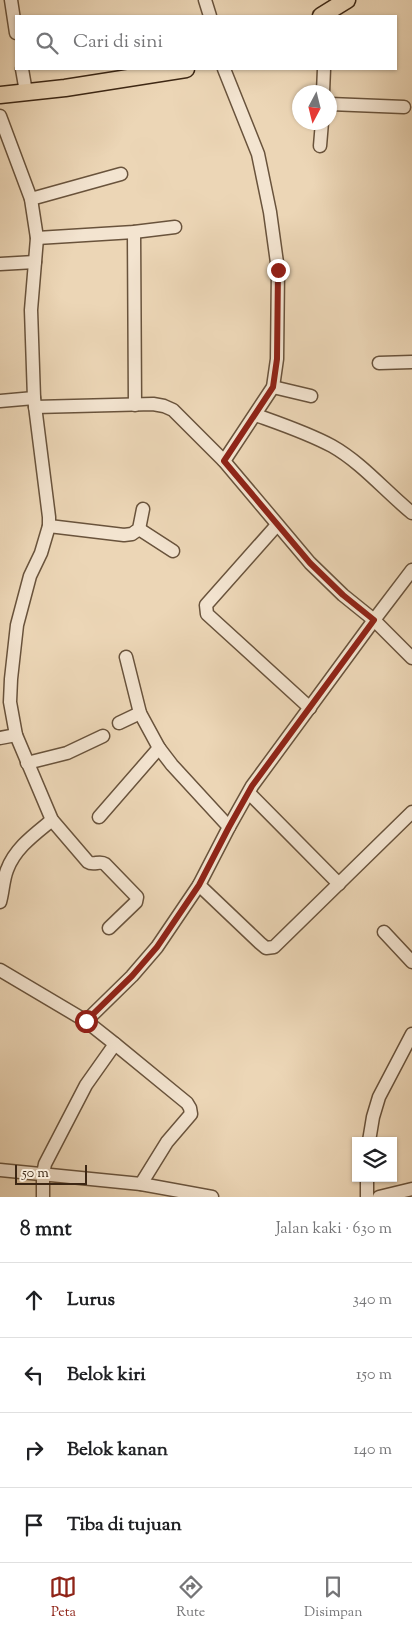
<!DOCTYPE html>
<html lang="id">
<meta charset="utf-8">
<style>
:root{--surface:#fff;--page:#f6f6f6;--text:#202124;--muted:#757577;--line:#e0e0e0;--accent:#8f2418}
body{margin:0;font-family:"Sorts Mill Goudy",serif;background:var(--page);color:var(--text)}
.controls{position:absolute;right:15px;bottom:15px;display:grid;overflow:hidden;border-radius:0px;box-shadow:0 1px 4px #0004}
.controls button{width:45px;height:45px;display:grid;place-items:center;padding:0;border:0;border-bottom:1px solid var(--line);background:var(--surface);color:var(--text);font:25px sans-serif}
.compass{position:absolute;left:292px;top:85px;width:45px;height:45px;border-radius:50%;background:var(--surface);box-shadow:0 1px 4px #0004;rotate:187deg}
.scale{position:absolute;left:15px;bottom:12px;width:72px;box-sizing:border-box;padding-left:5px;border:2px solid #3d2714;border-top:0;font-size:14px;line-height:18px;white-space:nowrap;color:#3d2714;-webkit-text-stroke:4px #f3e4d0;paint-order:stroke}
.stop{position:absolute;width:15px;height:15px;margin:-11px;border:4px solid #8f2418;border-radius:50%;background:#fff}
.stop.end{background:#8f2418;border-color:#fff;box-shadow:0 1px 5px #0008}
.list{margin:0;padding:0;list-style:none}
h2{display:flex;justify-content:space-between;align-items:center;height:65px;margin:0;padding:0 20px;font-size:21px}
h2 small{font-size:16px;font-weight:400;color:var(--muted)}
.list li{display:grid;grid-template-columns:32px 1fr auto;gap:15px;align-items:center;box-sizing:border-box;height:75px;padding:0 20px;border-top:1px solid var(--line)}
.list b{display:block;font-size:19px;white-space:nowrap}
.list em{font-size:16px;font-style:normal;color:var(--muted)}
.icon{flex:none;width:28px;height:28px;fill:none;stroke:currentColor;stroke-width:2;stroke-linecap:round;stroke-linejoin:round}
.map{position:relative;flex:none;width:412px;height:1197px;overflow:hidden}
.search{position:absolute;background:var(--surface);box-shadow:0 1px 4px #0004;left:15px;right:15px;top:15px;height:55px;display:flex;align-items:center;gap:12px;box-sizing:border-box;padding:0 18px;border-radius:0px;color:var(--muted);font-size:19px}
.sheet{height:365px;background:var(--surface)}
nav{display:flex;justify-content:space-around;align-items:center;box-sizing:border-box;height:70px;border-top:1px solid var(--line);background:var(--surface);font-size:14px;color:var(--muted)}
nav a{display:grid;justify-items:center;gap:2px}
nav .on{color:var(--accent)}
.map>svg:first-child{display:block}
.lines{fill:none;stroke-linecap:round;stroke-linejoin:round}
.minor-casing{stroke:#69533c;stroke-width:15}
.major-casing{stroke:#3d2714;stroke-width:19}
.minor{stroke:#f3e4d0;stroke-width:12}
.major{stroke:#ecd6b6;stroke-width:16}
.route{stroke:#8f2418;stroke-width:6}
</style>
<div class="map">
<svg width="412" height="1197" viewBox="0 0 412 1197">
<rect width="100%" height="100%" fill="#ecd6b6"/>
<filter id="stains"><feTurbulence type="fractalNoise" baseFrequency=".004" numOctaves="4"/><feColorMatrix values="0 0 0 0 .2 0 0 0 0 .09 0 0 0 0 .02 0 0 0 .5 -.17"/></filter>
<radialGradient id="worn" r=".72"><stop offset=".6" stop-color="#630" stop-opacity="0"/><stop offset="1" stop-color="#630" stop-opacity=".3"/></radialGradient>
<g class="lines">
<g class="minor-casing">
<g id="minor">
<polyline points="11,0 16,33"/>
<polyline points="205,0 210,16"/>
<polyline points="22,69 26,92"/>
<polyline points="323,92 324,69"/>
<polyline points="330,104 404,107"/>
<path d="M0 116 31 199 37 238 31 310 34 398 49 517V526L41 553 30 576 17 625 11 679 10 702 16 735 52 820 88 862C94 866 99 860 105 864L137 897 136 902 109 928"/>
<polyline points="320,146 322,122"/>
<polyline points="31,199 121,174"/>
<polyline points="134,232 135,405"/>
<polyline points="37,238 134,232 175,227"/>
<polyline points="0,264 35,262"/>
<polyline points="379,363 412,362"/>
<polyline points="273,387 311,396"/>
<polyline points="0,401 34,398"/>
<polyline points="35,407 153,404 164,406 173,410 224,461 310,563 343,595 374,620 412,658"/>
<path d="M256 415C281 424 308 433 332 446 362 463 385 491 412 513"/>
<polyline points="224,461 273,387 277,359 278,270 270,212 258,154 224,69"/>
<polyline points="277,525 206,605 207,614 310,708"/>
<polyline points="49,526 124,535 132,534 139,529 143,509"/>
<polyline points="139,529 173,551"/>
<polyline points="126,657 140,713 159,748 172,765 229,827"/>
<polyline points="119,723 140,713"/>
<polyline points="0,738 16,735"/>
<polyline points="27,763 67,753 103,736"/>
<polyline points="249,793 339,884"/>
<polyline points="99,817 159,748"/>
<polyline points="199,885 260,943 266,948 274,947 412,812"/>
<path d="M0 902C3 892 3 880 7 870 15 848 35 834 52 820"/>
<polyline points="384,932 412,962"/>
<polyline points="0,970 86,1021 132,976 157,947 199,885 229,827 252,786 374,620 412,570"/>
<polyline points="86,1021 115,1044 187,1103 190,1108 191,1114 167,1142 141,1184"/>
<polyline points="369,1141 373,1117 379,1097 412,1034"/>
<polyline points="0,1170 141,1184 212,1197"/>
<polyline points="367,1178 367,1197"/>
<polyline points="43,1197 43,1174 45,1164 86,1085 115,1044"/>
<polyline points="379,1197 412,1189"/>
</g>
</g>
<g class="major-casing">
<g id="major">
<polyline points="321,16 347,0"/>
<polyline points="0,95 65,88 186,69"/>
</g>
</g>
<use href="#minor" class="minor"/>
<use href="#major" class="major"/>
</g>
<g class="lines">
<polyline class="route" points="86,1021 132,976 157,947 199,885 229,827 252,786 374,620 343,595 310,563 224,461 273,387 277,359 278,270"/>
</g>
<rect width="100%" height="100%" filter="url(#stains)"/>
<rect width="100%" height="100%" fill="url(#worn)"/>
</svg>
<div class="controls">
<button><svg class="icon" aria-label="layers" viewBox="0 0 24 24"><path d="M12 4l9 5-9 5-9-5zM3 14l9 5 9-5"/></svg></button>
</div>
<svg class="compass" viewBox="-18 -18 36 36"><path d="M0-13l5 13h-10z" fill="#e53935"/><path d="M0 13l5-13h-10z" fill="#757577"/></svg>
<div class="scale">50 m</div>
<div class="stop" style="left:86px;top:1021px"></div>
<div class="stop end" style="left:278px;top:270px"></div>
<div class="search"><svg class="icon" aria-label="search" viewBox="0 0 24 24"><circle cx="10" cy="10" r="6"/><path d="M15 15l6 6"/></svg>Cari di sini</div>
</div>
<section class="sheet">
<h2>8 mnt<small>Jalan kaki · 630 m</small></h2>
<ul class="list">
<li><svg class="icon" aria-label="ahead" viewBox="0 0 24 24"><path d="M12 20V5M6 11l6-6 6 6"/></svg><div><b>Lurus</b></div><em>340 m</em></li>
<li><svg class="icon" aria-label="left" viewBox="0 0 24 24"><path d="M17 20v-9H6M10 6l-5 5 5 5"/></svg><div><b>Belok kiri</b></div><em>150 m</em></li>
<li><svg class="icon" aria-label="right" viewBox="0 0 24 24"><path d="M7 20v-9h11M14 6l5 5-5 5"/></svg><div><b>Belok kanan</b></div><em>140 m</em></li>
<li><svg class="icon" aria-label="arrive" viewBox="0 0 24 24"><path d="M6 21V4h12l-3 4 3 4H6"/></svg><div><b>Tiba di tujuan</b></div></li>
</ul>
</section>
<nav>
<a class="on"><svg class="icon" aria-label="map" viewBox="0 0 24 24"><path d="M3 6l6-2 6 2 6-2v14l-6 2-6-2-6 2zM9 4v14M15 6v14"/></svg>Peta</a>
<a><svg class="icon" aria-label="directions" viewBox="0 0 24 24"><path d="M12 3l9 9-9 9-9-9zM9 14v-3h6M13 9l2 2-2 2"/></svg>Rute</a>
<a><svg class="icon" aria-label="saved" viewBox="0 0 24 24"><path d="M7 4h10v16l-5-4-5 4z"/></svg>Disimpan</a>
</nav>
